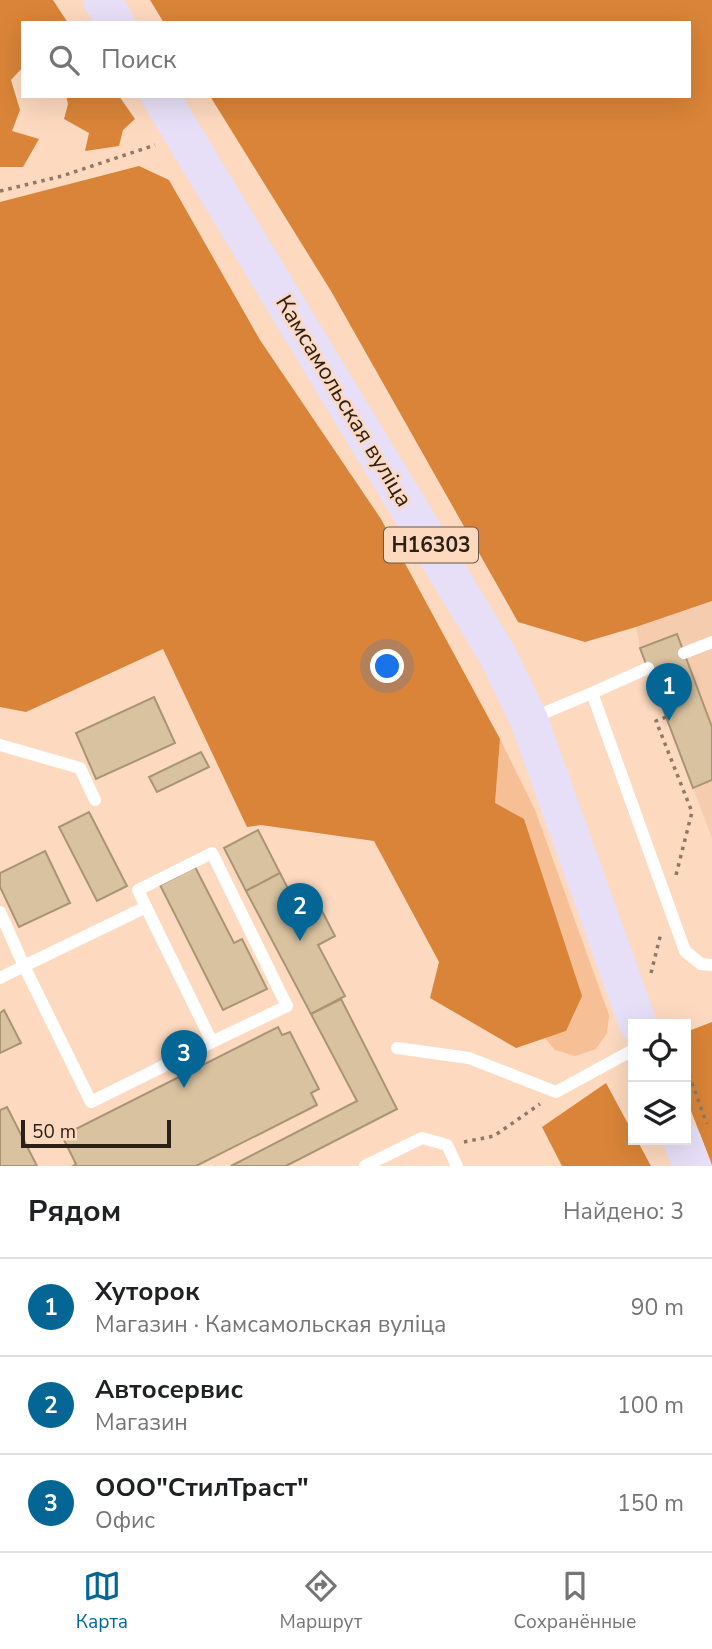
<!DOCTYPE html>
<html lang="ru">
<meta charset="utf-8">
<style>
:root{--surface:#fff;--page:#f6f6f6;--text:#202124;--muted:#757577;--line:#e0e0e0;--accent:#036695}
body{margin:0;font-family:"Nunito Sans",sans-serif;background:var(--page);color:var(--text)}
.controls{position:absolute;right:21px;bottom:21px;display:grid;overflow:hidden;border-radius:0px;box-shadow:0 7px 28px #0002}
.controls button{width:63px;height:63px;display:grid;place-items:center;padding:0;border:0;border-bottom:2px solid var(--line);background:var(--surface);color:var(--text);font:35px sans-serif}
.scale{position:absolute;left:21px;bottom:18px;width:150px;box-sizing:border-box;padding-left:7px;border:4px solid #2c1f16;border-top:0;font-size:19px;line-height:24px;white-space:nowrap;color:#2c1f16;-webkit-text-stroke:5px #fcd9bf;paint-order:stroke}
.you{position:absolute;left:388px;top:667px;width:24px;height:24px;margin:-18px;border:5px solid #fff;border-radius:50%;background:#1a73e8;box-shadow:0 0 0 10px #1a73e833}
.badge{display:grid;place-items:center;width:46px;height:46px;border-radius:50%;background:var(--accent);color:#fff;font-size:23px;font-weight:700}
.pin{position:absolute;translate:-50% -58px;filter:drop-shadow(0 2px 4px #0008)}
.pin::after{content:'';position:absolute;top:37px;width:24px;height:21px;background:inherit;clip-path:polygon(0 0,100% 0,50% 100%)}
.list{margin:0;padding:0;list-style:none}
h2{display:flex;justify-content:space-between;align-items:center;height:91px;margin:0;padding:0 28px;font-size:30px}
h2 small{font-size:23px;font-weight:400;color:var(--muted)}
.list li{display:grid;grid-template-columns:46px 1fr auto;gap:21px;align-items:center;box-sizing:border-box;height:98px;padding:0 28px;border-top:2px solid var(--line)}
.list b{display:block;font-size:26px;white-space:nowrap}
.list p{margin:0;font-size:23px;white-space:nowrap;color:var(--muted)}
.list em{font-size:23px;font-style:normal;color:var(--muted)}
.icon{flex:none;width:38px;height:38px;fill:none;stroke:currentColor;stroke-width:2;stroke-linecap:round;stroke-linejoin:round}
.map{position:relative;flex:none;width:712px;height:1166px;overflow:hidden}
.search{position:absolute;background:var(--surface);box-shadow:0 7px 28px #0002;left:21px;right:21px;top:21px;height:77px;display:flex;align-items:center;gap:18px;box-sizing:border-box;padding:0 24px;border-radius:0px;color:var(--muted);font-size:26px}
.sheet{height:385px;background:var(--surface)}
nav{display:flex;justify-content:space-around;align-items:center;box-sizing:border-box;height:98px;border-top:2px solid var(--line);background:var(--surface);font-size:19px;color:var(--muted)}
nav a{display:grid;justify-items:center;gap:4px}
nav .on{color:var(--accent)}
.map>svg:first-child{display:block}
.built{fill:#f5ccae}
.green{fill:#f6bf96}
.forest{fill:#d98438}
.building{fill:#d8c2a0;stroke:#a99474;stroke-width:2}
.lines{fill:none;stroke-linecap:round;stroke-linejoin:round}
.path{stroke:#8f7866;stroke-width:3.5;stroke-dasharray:3.5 5;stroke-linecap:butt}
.lane{stroke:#fff;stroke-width:12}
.primary{stroke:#e6dff7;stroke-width:38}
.labels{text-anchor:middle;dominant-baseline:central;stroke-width:5;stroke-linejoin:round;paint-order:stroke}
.shield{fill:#fcd9bf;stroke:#6a5749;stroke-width:2}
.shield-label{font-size:21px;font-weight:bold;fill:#2c1f16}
.street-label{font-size:23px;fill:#2c1f16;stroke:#fcd9bf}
</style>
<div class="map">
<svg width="712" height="1166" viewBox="0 0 712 1166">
<rect width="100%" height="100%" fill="#fcd9bf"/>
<polygon class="built" points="712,601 712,838 640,648 636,627"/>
<polygon class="green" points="500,739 535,810 609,1015 607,1033 596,1049 575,1056 555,1050 545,1038 566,1031 495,803"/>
<g class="forest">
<polygon points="0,0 53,0 68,23 23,23 23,67 11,80 20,110 12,131 39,139 23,167 0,167"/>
<polygon points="150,0 712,0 712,601 636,627 585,642 518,622 331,291 210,96 689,96 689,23 164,23"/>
<polygon points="66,96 119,96 135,119 123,130 119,146 85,151 89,133 64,119 68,104"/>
<polygon points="139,166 169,180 260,340 381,519 500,739 495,803 524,819 582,996 566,1031 516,1048 430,998 439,962 374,841 261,825 247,827 163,649 26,712 0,707 0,202"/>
<polygon points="712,1022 712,1165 686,1098 686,1032"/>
<polygon points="606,1083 633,1133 633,1140 637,1140 651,1166 562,1166 542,1127"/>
</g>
<g class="building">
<polygon points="677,634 712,727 712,780 693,788 640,648"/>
<polygon points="154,697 175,743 96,779 76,733"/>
<polygon points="201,752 209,767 157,792 149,777"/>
<polygon points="89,812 127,886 97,901 59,827"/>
<polygon points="258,830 280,873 246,891 224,848"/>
<polygon points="45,851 70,903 19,927 0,887 0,873"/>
<polygon points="195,867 234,943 242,939 267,989 223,1010 160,885"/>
<polygon points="280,873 304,920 322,911 335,936 318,945 345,996 311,1014 246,891"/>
<polygon points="341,999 397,1109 286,1166 231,1166 357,1101 311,1014"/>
<polygon points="4,1010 21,1043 0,1053 0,1013"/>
<polygon points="278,1027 282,1035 290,1032 319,1089 311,1093 317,1105 196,1166 73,1166 76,1164 62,1136"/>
<polygon points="7,1107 37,1166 0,1166 0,1110"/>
</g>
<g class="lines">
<g class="path">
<polyline points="0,191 62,176 155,145"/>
<polyline points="666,717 656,721 692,812 676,875"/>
<polyline points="651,973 661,933"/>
<polyline points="686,1067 707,1124"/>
<polyline points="464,1142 494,1136 540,1104"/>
</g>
<g class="lane">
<polyline points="684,653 712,642"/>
<polyline points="648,668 592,693 685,951 701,964 712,965"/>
<polyline points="532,718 592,693"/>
<polyline points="0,745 80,768 95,800"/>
<polygon points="146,907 212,1042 91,1102 24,966"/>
<polyline points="146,907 138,890 212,853 287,1006 212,1042"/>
<polyline points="0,912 24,966 0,978"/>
<polyline points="397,1048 469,1058 556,1092 633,1050"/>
<polyline points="365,1166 422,1138 447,1145 457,1166"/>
</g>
<g class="primary">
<polyline points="102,0 116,23"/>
<polyline points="160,96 498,656 529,720 638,1024"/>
<polyline points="682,1140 692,1166"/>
</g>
</g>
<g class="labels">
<rect class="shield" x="384" y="527.5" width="94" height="35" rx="5"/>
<g class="shield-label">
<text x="431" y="545">Н16303</text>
</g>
<g class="street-label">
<text transform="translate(344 401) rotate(59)">Камсамольская вуліца</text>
</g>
</g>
</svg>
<div class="controls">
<button><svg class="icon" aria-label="locate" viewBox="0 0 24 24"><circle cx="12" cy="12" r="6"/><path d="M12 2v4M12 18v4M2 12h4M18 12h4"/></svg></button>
<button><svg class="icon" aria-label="layers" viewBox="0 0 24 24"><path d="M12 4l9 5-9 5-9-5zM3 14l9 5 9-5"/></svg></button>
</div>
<div class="scale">50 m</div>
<div class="you"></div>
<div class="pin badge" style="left:669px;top:721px">1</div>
<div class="pin badge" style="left:300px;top:941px">2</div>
<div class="pin badge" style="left:184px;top:1088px">3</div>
<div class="search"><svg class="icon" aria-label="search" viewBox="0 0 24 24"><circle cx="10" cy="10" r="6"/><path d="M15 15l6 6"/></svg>Поиск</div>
</div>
<section class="sheet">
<h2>Рядом<small>Найдено: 3</small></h2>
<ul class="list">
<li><span class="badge">1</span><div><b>Хуторок</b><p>Магазин · Камсамольская вуліца</p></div><em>90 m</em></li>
<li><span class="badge">2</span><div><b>Автосервис</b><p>Магазин</p></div><em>100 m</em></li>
<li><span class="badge">3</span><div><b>ООО&quot;СтилТраст&quot;</b><p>Офис</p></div><em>150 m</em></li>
</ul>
</section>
<nav>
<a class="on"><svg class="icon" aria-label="map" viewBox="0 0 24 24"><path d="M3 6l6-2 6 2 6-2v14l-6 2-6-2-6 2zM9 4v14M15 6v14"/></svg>Карта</a>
<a><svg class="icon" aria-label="directions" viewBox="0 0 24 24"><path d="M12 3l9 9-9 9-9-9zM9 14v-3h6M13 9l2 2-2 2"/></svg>Маршрут</a>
<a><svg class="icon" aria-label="saved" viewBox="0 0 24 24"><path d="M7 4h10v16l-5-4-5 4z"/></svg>Сохранённые</a>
</nav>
